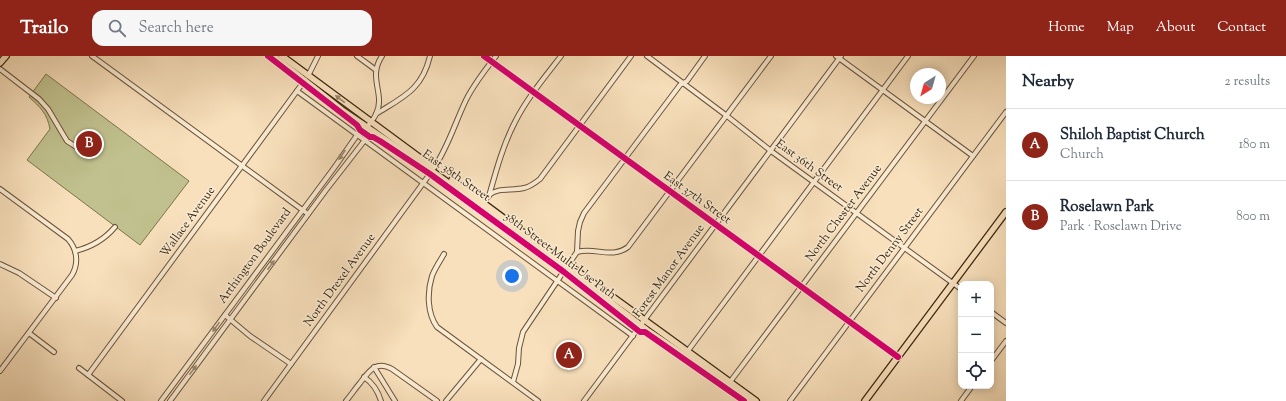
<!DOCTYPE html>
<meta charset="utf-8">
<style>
:root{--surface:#fff;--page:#f6f6f7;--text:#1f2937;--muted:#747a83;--line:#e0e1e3;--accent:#8f2418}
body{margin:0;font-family:"Sorts Mill Goudy",serif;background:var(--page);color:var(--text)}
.controls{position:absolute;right:12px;bottom:12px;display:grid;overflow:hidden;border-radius:8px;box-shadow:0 2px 10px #0003}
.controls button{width:36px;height:36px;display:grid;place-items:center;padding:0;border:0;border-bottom:1px solid var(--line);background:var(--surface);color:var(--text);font:20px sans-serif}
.compass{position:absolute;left:910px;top:12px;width:36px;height:36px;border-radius:50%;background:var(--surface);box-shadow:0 2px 10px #0003;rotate:217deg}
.you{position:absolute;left:512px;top:220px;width:14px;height:14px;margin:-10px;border:3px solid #fff;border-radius:50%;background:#1a73e8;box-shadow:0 0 0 6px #1a73e833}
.badge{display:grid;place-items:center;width:26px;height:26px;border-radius:50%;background:var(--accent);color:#fff;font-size:13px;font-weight:700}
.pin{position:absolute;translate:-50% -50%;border:2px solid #fff;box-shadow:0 1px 4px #0006}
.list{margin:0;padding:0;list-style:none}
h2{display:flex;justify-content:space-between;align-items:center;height:52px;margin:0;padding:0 16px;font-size:17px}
h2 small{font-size:13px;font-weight:400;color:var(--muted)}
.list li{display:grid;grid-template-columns:26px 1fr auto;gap:12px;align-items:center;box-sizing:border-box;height:72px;padding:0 16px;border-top:1px solid var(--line)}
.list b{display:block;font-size:15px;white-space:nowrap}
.list p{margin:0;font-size:13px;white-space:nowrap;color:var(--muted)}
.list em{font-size:13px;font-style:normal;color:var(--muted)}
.icon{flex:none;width:22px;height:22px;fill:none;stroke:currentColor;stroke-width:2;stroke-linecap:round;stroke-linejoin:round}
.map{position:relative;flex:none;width:1006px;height:345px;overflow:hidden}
header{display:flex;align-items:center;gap:24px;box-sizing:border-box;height:56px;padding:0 20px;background:var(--accent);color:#fff}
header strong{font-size:19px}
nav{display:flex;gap:22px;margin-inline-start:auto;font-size:14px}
.search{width:280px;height:36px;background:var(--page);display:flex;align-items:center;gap:10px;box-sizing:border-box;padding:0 14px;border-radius:12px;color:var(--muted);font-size:15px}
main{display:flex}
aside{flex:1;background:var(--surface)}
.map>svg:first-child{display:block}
.green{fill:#c0c18e;stroke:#7d744e}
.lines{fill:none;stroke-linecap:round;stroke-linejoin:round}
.minor-casing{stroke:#6a543a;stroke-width:6}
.major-casing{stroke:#3a260f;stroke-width:8}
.minor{stroke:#faebd3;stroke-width:4}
.major{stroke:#f8e0bc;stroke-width:5.5}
.cycleway-casing{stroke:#faebd3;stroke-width:8}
.cycleway{stroke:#d6006c;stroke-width:6}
.oneway{fill:#998366}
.oneway2{fill:#9a8871}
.labels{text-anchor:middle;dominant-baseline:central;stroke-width:3;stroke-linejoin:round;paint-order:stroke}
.street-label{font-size:12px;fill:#3a260f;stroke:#faebd3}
</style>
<header>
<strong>Trailo</strong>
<div class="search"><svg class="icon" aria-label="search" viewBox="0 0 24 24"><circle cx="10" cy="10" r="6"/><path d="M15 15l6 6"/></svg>Search here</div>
<nav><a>Home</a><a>Map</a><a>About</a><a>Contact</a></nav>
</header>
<main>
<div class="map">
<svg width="1006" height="345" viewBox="0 0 1006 345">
<rect width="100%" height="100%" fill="#f8e0bc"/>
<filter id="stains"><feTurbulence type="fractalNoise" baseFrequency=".005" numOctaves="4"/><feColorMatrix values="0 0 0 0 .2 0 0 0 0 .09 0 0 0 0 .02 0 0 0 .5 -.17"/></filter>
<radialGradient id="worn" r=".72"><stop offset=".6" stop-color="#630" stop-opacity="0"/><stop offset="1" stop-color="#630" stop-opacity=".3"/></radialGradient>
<path class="green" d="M46 18 189 125 140 189 27 104 50 73C47 57 40 51 29 41Z"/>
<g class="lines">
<g class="minor-casing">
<g id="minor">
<polyline points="92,0 308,158"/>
<polyline points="357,0 376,14"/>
<polyline points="484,0 898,301"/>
<polyline points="647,0 727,60 771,95 961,233"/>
<polyline points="836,0 973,100"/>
<polyline points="0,13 39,43 48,53 67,85 81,94"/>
<polyline points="308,20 318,0"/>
<polyline points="297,35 633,280"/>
<path d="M376 58C403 41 422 34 430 0"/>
<path d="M434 112C448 91 455 67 466 44 474 28 485 14 496 0"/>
<path d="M0 133 68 183C77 193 79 207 72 219L0 315"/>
<path d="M489 140C496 115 503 89 515 66 527 42 545 21 561 0"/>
<path d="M484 147C485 145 487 141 489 139 499 131 512 135 524 132 530 131 535 127 540 123L631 0"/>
<path d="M75 195C92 191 104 184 115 171"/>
<path d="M577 196C595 191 612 203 628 191L771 0"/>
<path d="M444 198C440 205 435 212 432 220 427 236 427 257 437 271L538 345"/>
<polyline points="0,208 19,217 56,242"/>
<polyline points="568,209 577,196 578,175 580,166 584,157 680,29 687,25 705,0"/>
<polyline points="991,256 1006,267"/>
<polyline points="225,259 250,280 291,308"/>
<polyline points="29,277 54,296"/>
<polyline points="687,296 908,0"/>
<polyline points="991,305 1006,285"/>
<polyline points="374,311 395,345"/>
<polyline points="79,312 122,345"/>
<polyline points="88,319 305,24"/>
<path d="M364 321C373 327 378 335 381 345"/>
<polyline points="513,326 518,308 519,292 523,276 566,212"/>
<polyline points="730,326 974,0"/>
<polyline points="161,345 334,112 362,72 367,71"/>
<path d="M170 345 326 134 368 80 369 77 367 71C370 67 374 63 376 58 386 38 367 22 382 0"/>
<polyline points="264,345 432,115"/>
<path d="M346 345C351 339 355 333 360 327 369 315 376 304 392 313L437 345"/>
<polyline points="446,345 481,303"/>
<polyline points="584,345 841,0"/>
<polyline points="790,345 1006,56"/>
<polyline points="961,345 972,330"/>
</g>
</g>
<g class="major-casing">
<g id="major">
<polyline points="274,0 342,54 432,115 566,212 647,274 702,311 749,345"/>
<polyline points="282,0 431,110"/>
<polyline points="0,7 6,0"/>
<polyline points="452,124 559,203"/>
<polyline points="570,210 756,345"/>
<polyline points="865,345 1006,156"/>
</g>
</g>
<use href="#minor" class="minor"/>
<use href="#major" class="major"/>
<g class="cycleway-casing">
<g id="cycleway">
<polyline points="268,0 357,69 360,74 370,81 373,81 380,85 430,118 564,216 640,276 645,276 744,345"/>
<polyline points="484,0 898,301"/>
</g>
</g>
<use href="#cycleway" class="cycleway"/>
</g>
<defs><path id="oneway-solid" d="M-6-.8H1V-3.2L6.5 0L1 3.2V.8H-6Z"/></defs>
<use class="oneway" href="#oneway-solid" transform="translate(340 43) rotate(-143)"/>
<g class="oneway2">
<use href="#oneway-solid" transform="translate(342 99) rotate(124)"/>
<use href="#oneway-solid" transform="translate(271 209) rotate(-53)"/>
<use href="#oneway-solid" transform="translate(216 271) rotate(126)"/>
<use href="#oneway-solid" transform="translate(193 314) rotate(-53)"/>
</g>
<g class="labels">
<g class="street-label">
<text transform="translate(809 110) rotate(36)">East 36th Street</text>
<text transform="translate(456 120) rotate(35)">East 38th Street</text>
<text transform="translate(697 142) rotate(36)">East 37th Street</text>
<text transform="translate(844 157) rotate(-53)">North Chester Avenue</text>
<text transform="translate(188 166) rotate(-54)">Wallace Avenue</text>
<text transform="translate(890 194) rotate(-53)">North Denny Street</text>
<text transform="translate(255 200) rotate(-54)">Arthington Boulevard</text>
<text transform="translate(560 200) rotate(37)">38th Street Multi-Use Path</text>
<text transform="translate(669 215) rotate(-54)">Forest Manor Avenue</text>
<text transform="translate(340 224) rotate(-54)">North Drexel Avenue</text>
</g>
</g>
<rect width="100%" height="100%" filter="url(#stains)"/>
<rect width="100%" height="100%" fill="url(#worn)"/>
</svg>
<div class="controls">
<button>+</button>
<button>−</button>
<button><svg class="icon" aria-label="locate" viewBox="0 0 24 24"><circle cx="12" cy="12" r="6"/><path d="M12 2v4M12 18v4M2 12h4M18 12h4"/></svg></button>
</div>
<svg class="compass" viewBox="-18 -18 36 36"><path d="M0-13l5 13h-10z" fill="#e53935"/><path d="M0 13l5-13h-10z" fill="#747a83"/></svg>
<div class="you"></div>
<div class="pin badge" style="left:569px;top:299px">A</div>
<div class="pin badge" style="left:89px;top:88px">B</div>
</div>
<aside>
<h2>Nearby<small>2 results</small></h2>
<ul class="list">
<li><span class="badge">A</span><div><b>Shiloh Baptist Church</b><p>Church</p></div><em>180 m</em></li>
<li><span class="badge">B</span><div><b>Roselawn Park</b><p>Park · Roselawn Drive</p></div><em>800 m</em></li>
</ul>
</aside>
</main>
